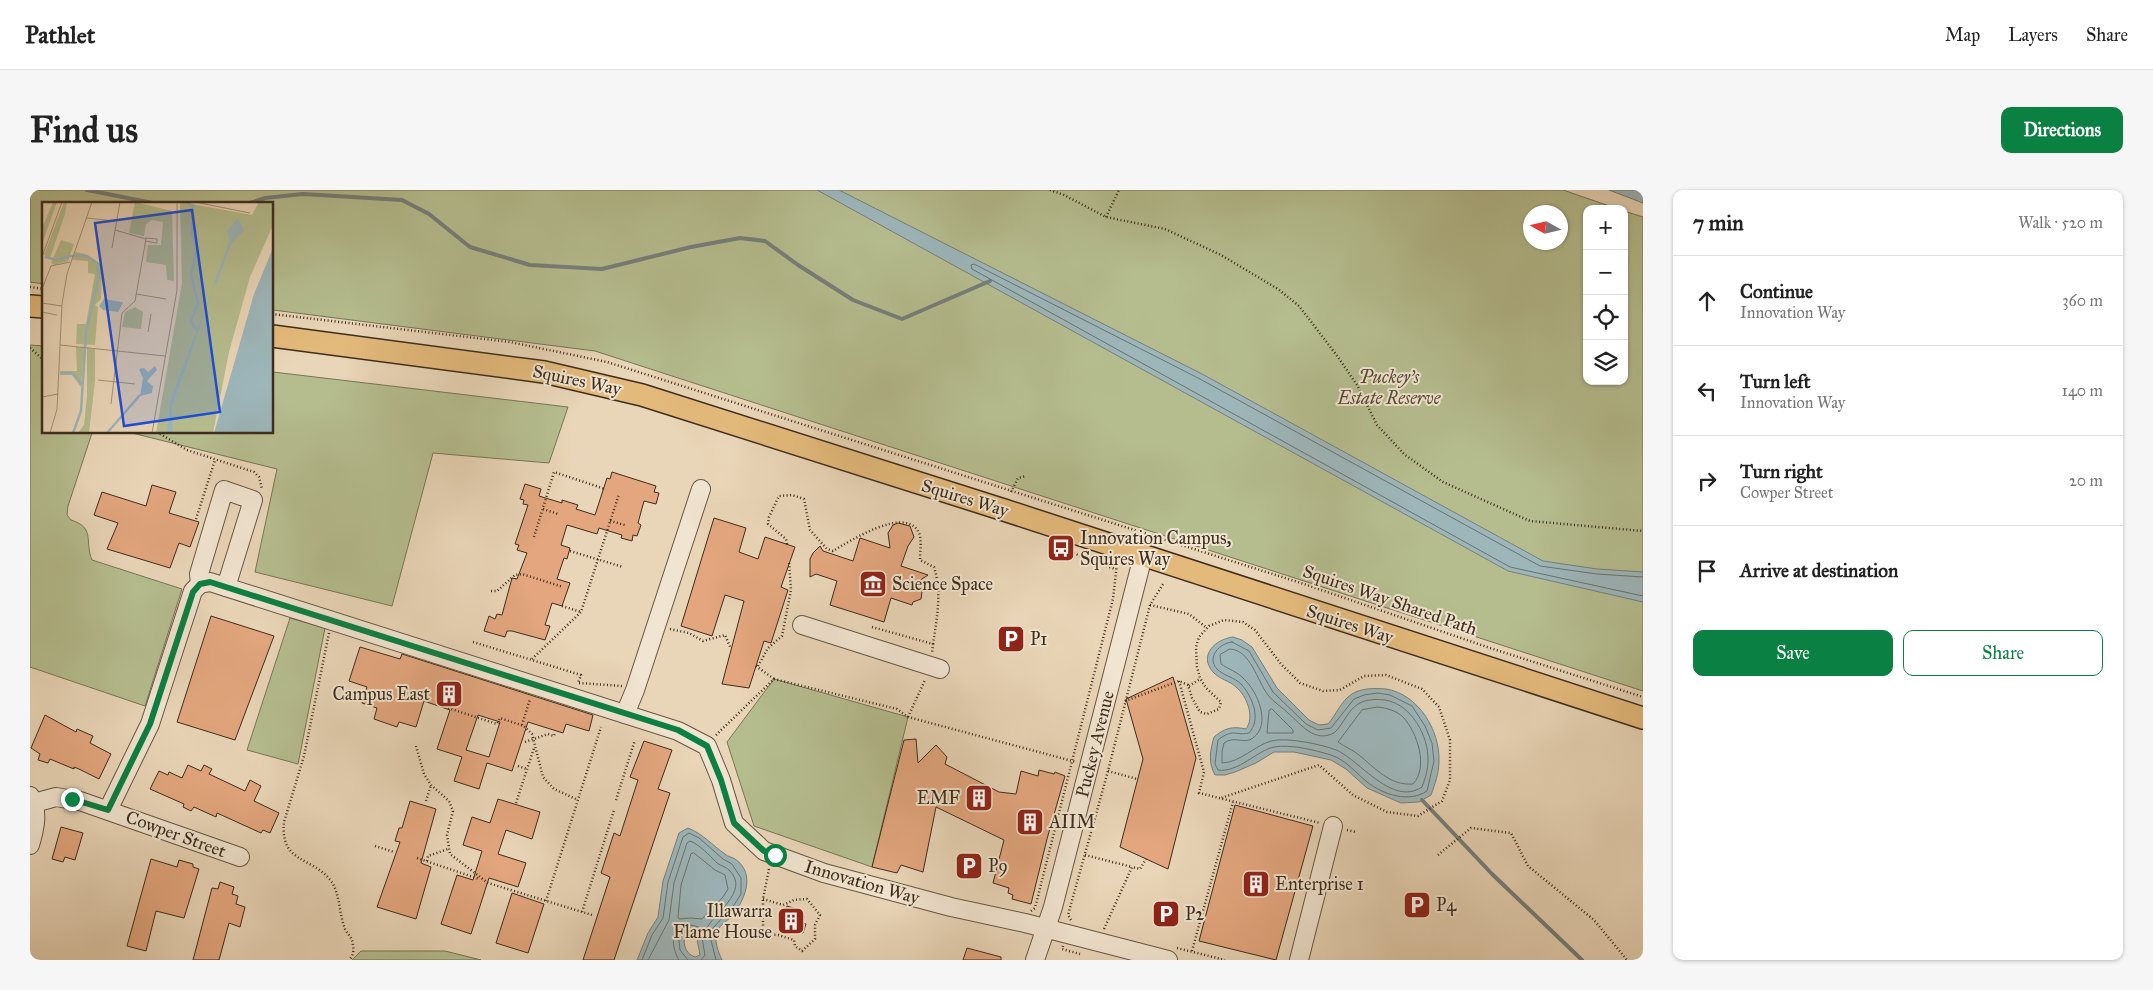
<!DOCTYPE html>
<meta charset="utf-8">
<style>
:root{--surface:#fff;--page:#f6f6f6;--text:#222;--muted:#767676;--line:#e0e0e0;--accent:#0b8043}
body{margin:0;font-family:"IM FELL Great Primer",serif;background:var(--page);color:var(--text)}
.controls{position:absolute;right:15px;top:15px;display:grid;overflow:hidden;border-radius:10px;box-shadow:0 1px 4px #0004}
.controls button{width:45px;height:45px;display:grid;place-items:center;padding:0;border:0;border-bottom:1px solid var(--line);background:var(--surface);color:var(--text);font:25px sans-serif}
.compass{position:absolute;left:1493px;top:15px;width:45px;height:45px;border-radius:50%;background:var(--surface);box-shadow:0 1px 4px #0004;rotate:278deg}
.stop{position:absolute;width:15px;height:15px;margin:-11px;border:4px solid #0b8043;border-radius:50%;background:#fff}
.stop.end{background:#0b8043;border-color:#fff;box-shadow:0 1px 5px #0008}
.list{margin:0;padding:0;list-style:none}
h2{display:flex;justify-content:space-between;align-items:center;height:65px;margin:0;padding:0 20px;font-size:21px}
h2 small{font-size:16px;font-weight:400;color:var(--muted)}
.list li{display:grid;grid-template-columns:32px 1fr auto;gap:15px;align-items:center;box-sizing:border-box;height:90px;padding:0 20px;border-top:1px solid var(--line)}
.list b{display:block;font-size:19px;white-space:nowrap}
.list p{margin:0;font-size:16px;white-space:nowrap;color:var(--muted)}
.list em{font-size:16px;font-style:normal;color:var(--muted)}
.actions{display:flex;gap:10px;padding:15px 20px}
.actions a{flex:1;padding:11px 0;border:1px solid var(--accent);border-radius:10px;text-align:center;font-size:18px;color:var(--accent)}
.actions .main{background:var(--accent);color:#fff}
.icon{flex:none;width:28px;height:28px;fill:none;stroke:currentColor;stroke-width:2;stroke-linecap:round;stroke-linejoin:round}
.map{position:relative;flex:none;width:1613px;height:770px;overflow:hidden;border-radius:10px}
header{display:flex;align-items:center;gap:30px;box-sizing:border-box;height:70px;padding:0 25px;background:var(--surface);border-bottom:1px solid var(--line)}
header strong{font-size:24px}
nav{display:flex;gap:28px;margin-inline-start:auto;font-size:18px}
.intro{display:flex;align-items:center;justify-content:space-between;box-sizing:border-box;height:120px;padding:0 30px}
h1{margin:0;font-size:35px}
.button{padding:12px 22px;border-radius:10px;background:var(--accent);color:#fff;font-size:18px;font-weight:700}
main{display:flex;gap:30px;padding:0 30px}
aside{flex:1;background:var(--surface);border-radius:10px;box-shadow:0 1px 4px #0004}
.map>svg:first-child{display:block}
.green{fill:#b5bd8f;stroke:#787556;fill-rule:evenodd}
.water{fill:#9db6ba;stroke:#767f7b;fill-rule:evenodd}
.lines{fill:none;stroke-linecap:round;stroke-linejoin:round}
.shore{stroke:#6c726b;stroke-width:1}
.stream{stroke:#767f7b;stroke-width:4}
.building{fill:#e3a67e;stroke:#3c2d1c;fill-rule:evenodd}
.minor-casing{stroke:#675743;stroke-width:20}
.major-casing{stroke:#3c2d1c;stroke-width:24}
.path{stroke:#3c2d1c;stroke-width:2.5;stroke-dasharray:1 2.5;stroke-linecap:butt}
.minor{stroke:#f1e4d0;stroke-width:18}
.major{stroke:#e4ba7c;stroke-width:21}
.route{stroke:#0b8043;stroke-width:6}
.labels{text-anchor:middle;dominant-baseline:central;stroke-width:4;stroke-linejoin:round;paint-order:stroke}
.park-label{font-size:18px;font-style:italic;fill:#544a33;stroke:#f1e4d0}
.street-label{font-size:18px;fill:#3c2d1c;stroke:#f1e4d0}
.poi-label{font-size:18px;fill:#3c2d1c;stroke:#f1e4d0;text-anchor:start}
.inset-river{fill:none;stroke:#9db6ba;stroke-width:2.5}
.inset-road{fill:none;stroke:#a49279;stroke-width:1}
.view{fill:#1d4ed8;fill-opacity:0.15;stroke:#1d4ed8;stroke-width:2.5}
.inset-edge{fill:none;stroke:#3c2d1c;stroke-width:2.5}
</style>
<header>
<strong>Pathlet</strong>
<nav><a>Map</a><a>Layers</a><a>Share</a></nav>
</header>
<div class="intro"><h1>Find us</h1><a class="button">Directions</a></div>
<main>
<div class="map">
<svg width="1613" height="770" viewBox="0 0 1613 770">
<rect width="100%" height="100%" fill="#e9d5b7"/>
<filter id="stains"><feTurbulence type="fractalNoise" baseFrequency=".004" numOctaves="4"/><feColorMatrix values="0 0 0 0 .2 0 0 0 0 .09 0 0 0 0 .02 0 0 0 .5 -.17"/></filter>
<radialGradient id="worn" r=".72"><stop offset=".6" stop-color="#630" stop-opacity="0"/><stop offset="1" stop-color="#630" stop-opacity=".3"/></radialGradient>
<g class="green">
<path d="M0 0H1533L1588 19H1557V191H1594V21L1613 27V501L565 161 243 120 242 14H14V94L0 92ZM1500 22H1530V52H1500Z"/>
<path d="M0 155 14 156V242L62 243 38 316 37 325 41 330C66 338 54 351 62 370L152 399 115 516 0 477Z"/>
<polygon points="243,182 538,217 519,273 403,263 362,416 225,382 247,279 102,243 242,242"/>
<polygon points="260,428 295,438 268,574 217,560"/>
<polygon points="744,489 878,527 842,677 724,636 697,552"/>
<polygon points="331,761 415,761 451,770 322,770"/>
</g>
<g class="water">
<polygon points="787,0 809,0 1172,184 1513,371 1567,379 1613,382 1613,412 1478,381"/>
<polygon points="1579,0 1613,0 1613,13"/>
<path d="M1203 447 1212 450 1222 457 1247 498 1279 530 1289 535 1298 534C1306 525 1311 511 1322 504 1331 498 1345 498 1356 499 1388 504 1410 540 1409 571 1409 583 1405 594 1401 605L1389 612 1371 613 1337 598 1316 579 1301 570 1264 562H1244L1226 573 1205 582 1195 585H1185C1178 572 1180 561 1184 547 1195 538 1202 536 1216 539 1225 527 1217 506 1206 497 1200 491 1189 489 1183 482 1168 465 1186 449 1203 447Z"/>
<path d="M658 638C673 644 682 655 695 664 698 667 702 667 705 669 727 684 714 712 701 727 697 731 690 735 688 740 683 750 688 761 692 770H607L618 743 628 727 633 691 649 643ZM662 747 667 749 670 765 665 767C657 764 655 759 654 751L657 747Z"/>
</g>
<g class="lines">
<g class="shore">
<polyline points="1613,387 1567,384 1510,376 1170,189 944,74 941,75 942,79 1480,377 1613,406"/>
<path d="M1202 452 1219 461 1243 502 1276 534 1288 540 1301 538 1324 509 1334 505 1348 503 1360 505 1382 516 1395 536 1402 553 1404 571 1397 601C1379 613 1354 605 1337 592 1325 582 1316 570 1301 565 1284 560 1261 554 1244 557 1228 560 1208 583 1188 580L1185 574 1188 550C1203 538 1205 546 1219 543 1232 529 1222 506 1211 494 1204 487 1194 486 1187 479 1176 467 1190 453 1202 452Z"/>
<path d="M1200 459C1221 460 1227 491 1238 505 1243 512 1252 517 1258 523 1272 535 1284 553 1304 543 1313 535 1318 520 1328 514 1336 509 1347 509 1355 510 1381 514 1399 546 1398 571 1398 580 1395 589 1392 597 1362 617 1330 570 1306 560 1291 554 1256 547 1241 551 1224 556 1211 572 1192 573V562L1194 553C1205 545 1214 555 1223 548 1242 534 1227 501 1214 489 1208 482 1198 479 1191 474L1190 465Z"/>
<path d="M1348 517C1357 518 1367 521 1373 527 1387 542 1399 577 1383 594 1360 596 1345 578 1329 565 1323 560 1315 557 1308 552L1332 520Z"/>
<polygon points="1242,519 1263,540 1263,543 1237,543 1239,521"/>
<polygon points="664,663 685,680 695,685 698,699 693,707 672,729 661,728 649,729 648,727 651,695 661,664"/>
<polyline points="612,770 622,745 633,728 638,692 653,647 659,643 669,648 693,669 702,674 711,688 711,704 704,715 683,738 681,750 686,770"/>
<path d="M618 770 639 730 644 693 657 653 660 651C670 655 679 665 687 673 691 676 697 677 700 681 720 702 683 723 676 740 671 739 666 735 660 735 639 735 641 757 649 770"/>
<polyline points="658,770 650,760 649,750 654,743 661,741 672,748 675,765 671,770"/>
</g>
<g class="stream">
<polyline points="57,0 128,14"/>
<polyline points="217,14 235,8 273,4 372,10 399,24 440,57 500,75 572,79 661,57 710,48 735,51 768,75 823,110 872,129 960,91"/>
<polyline points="1392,610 1462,684 1552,770"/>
</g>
</g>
<g class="building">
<polygon points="582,282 626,296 624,302 629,303 626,314 614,311 608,333 611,335 607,346 603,345 602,351 591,348 592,345 569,338 567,344 537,335 531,355 540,358 537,369 534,368 527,389 540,393 532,416 522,413 515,435 520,436 515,450 482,441 477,441 475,447 454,441 459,426 465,429 467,424 472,425 482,388 487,389 497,363 487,360 489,355 485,354 498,315 493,314 494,310 490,309 495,294 511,299 509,306 532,313 532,310 548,315 546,319 565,325 577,288 580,289"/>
<polygon points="122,295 146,302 139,323 169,332 160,357 149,353 140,378 77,359 88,333 64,325 72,302 116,316"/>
<polygon points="684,328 716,338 709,362 728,369 735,347 765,357 751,397 758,400 741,453 734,451 719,498 692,494 714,411 695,405 682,446 651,436"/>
<polygon points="868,333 880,336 884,347 878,356 871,376 898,385 886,393 892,402 891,409 883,412 882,415 861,408 854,432 800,415 807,391 786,384 780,387 780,369 783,363 790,356 793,361 823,371 830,348 860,358 858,343 863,335"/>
<polygon points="181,426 244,446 205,550 147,532"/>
<path d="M330 457 370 469 372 464 563 525 559 541 536 534 533 543 498 532 482 581 457 573 449 599 424 591 432 567 407 559 420 520 394 511 386 537 369 532 367 537 344 529 347 518 332 513 337 497 319 491ZM448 525 470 532 459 567 436 560Z"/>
<polygon points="1143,487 1166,568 1138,679 1090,657 1113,569 1096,509"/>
<polygon points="15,525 46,542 47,539 63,546 60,553 81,564 69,589 49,579 44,577 44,579 20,569 18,573 8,570 10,564 1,558"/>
<polygon points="886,549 888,573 906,555 917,567 915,574 969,602 986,604 991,581 1008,586 1009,580 1024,584 1025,582 1035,586 1017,649 1001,714 982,709 983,705 978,703 979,698 963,693 974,650 906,617 893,682 871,675 867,683 842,677 874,550"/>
<polygon points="614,551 642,560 628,599 640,603 584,770 553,770 580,687 571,683 584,643 590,646 608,590 600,587"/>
<polygon points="158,575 171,581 174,575 182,579 179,584 215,601 220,590 231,596 224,611 249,623 240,643 233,640 231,643 187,623 186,627 164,617 161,621 153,617 154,614 120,599 129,581 138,585 139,582 152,588"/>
<polygon points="468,609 510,622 502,649 476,640 468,664 496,673 488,697 459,688 441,744 411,734 427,685 443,690 452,661 433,655 442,627 460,633"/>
<polygon points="380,611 406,619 391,673 401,677 386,729 347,717 370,652 365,651 369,638 372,638"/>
<polygon points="1205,615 1283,636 1246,770 1169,751"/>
<polygon points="31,637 53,643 45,670 35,667 33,672 22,669"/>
<polygon points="121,669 147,677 149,670 163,674 163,677 169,679 154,728 126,721 116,761 97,756"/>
<polygon points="190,692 204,697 202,704 208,706 206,714 215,717 210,737 199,733 189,770 163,770 182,698 188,699"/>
<polygon points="482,703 514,714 498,763 466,753"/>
<polygon points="757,716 773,721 772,725 774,726 773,733 776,734 773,743 752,737"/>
<polygon points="937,758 971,767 971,770 933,770"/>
</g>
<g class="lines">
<g class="minor-casing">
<g id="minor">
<polyline points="170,394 169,384 194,300 223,310 196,397"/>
<polyline points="772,435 910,479"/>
<polyline points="595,524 605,500 671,299"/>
<path d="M0 606C9 622 5 638 0 655"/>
<polyline points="4,613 26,607 50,611 210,667"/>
<polyline points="78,620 120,534 163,401 170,394 180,392 648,541 677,556 691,590 704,633 734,661 794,683 921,717 995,733 1138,770"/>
<polyline points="1005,770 1023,717 1113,366"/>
<polyline points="1269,770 1303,636"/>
</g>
</g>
<g class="major-casing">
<g id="major">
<polyline points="0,116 14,117"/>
<polyline points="242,146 514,182 612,205 974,320 1613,528"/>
</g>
</g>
<g class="path">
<polyline points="1020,0 1034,5 1076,27 1135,39 1191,65 1248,99 1269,116 1308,167 1327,195 1347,235 1374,264 1413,292 1500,331 1613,341"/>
<polyline points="1076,27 1089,0"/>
<polyline points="0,97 14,99"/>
<polyline points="242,124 480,152 577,172 1274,394 1460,458 1613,507"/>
<polyline points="0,158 14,170"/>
<polyline points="127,242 157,260 224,282 229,287 232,299"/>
<polyline points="981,302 988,288 996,286"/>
<polyline points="513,319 528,324"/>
<polyline points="166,329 185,270"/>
<polyline points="580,331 595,335"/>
<polyline points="504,347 524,282 575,299"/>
<path d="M757 354 756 349 738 334 739 327 749 306 762 305 774 309 780 340 797 359 803 361C820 351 876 315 889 343 892 351 890 361 890 370L904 377C912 402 907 428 903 454"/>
<polyline points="1027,357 1085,379"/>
<polyline points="540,361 593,377"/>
<polyline points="461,401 467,401 485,385 492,384 533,397"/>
<polyline points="1120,415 1159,424 1177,438"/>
<polyline points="532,416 551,422"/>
<polyline points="842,437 903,454 902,463"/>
<polyline points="640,439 659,443 673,451 695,445 701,459"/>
<path d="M299 443 274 566 254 632C250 674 282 666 301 691 310 703 309 724 315 739 318 745 323 748 323 756 324 761 323 766 319 770"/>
<polyline points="443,452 551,485 548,493 592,496"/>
<polyline points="502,469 551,422 589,304"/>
<polyline points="726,476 744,489"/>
<polyline points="728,476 738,458 752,446 761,400 759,372"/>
<polyline points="1149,491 1174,582 1169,603 1290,633"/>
<polyline points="1159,496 1170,489"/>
<polyline points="1095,511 1149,491 1158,495 1162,508 1170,522 1177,524 1189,519 1191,512 1176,498 1170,488 1167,477 1166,457 1169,447 1179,436 1194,430 1213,432 1225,440 1251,474 1270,493 1293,501 1310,500 1334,486 1356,485 1392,499 1409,517 1420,550 1420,590 1412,611 1388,626 1357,622 1323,605 1289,575 1191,608"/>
<polyline points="418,518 467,534 470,528 494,536 502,544 513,587 524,599 548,610"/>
<polyline points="878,527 895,490"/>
<polyline points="492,535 500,509"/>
<polyline points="686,545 744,489 867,519 878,527 1046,572"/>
<polyline points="495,552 518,544 524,546 525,543"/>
<polyline points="386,556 394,584 401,595 419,611 423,621 417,645 420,664 458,693 562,725"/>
<polyline points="488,576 497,579"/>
<polyline points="1078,581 1107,589"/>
<polyline points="586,610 605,550"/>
<polyline points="396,611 401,595"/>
<polyline points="486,613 504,558"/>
<polyline points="1317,640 1326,642"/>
<polyline points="345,656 364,662"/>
<polyline points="1055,665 1102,677"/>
<polyline points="1408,665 1441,638 1481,643 1498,676 1564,730 1597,770"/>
<polyline points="387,668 449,689"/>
<polyline points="397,671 398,666 418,659"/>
<polyline points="733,709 753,715 764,710 777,709 790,725 785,735 785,749 772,761 765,756 764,750 748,745 733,744 733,709 739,679"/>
<polyline points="516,711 571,537"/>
<polyline points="1001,721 1005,718 1083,409 1087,373"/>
<polyline points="552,722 584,620"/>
<polyline points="1041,730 1038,725 1078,581 1120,415 1133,394"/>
<polyline points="1074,739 1102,677 1110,679 1116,669"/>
<polyline points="1033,756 1032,759 1050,764"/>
<polyline points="1147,758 1195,770"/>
<polyline points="1162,761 1203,612"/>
</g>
<use href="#minor" class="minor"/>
<use href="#major" class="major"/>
</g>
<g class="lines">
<polyline class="route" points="42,609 78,620 120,534 163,402 170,394 180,392 648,540 677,556 691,590 704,633 734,661 745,665"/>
</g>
<defs>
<g id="bus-square" transform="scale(1.4375)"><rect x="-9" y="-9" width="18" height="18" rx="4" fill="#8f2418" stroke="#f1e4d0"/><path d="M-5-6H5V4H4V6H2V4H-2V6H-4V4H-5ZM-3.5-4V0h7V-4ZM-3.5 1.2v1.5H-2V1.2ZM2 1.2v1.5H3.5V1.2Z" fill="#fff"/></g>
<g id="museum-square" transform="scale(1.4375)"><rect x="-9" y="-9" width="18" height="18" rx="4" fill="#8f2418" stroke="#f1e4d0"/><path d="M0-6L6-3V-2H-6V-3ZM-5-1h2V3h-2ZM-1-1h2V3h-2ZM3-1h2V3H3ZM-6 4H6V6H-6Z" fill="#fff"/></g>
<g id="parking-square" transform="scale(1.4375)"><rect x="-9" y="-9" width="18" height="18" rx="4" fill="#8f2418" stroke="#f1e4d0"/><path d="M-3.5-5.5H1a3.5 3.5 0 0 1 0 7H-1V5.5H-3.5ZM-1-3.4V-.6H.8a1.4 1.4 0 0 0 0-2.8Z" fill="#fff"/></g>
<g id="building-square" transform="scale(1.4375)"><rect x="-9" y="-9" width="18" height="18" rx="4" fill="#8f2418" stroke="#f1e4d0"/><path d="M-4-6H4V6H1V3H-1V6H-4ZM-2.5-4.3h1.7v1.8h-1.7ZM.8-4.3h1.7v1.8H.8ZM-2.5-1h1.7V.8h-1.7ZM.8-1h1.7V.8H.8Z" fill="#fff"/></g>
</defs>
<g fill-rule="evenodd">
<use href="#bus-square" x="1031" y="358"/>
<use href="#museum-square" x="843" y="394"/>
<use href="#parking-square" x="981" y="449"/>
<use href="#building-square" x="419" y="504"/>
<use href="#building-square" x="949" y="608"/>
<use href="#building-square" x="1000" y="632"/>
<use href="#parking-square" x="939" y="676"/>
<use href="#building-square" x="1226" y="694"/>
<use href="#parking-square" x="1387" y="715"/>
<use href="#parking-square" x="1136" y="724"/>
<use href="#building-square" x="761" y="731"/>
</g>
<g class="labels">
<g class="park-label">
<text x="1359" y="187">Puckey's<tspan x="1359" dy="21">Estate Reserve</tspan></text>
</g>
<g class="street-label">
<text transform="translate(547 190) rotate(12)">Squires Way</text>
<text transform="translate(935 308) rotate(17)">Squires Way</text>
<text transform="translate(1360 410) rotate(19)">Squires Way Shared Path</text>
<text transform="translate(1320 434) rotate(18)">Squires Way</text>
<text transform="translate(1065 554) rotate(-76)">Puckey Avenue</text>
<text transform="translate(146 644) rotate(20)">Cowper Street</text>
<text transform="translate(832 692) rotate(16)">Innovation Way</text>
</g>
<g class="poi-label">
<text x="1050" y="348">Innovation Campus,<tspan x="1050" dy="21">Squires Way</tspan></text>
<text x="862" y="394">Science Space</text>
<text x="1000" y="449">P1</text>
<text x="400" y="504" text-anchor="end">Campus East</text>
<text x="930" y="608" text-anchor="end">EMF</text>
<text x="1019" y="632">AIIM</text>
<text x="958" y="676">P9</text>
<text x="1245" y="694">Enterprise 1</text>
<text x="1406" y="715">P4</text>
<text x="742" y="721" text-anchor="end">Illawarra<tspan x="742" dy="21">Flame House</tspan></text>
<text x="1155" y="724">P2</text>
</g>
</g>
<g transform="translate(12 12)">
<rect width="231" height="231" fill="#e9d5b7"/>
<path d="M11 0H15L0 42V26ZM22 0H25L23 12 8 56 2 53ZM93 0 130 9 132 79 125 78 124 63 104 60 106 43H119L121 20 110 18 104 22 102 34 87 31ZM138 0 210 13 217 0H231V23L208 75 187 150 171 231H114L140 81ZM19 38 32 42 26 59 12 63 9 61ZM33 50 43 52 60 63 59 97 53 103 56 105 53 143 34 142 35 122H44L53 72 46 71V59L31 58ZM93 105 101 110 99 127 80 125 83 110ZM34 145H42L39 185 30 173H18L19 169H35ZM45 146 53 147V179L47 231H36L42 223 45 194Z" fill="#b5bd8f"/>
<path d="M196 16 202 28 189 42 185 29ZM231 46V231H172L212 92ZM174 78 130 204 131 231H125L128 200ZM62 97 80 100 81 101 76 110 61 108 57 104ZM113 164 115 168 105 179 111 184 110 191 98 194 101 176 97 167 102 166 106 170Z" fill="#9db6ba"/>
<path class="inset-river" d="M144 0 151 4 150 32 155 48 149 72 156 101 149 119 155 129M3 55 15 58 27 54H45L55 61 57 74M173 82 189 39M18 171H30L41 183M31 231 39 209 44 130 57 74M65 231 98 193"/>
<path class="inset-road" d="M153 0 208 11M45 16 73 19M103 36 115 37V41L103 39M70 46 78 0M0 55 20 0M0 87 9 64 28 60M94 92 124 97M0 101 20 104M0 110 15 113M106 130 109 112M18 143 123 154M56 178 93 182M0 195 16 192M69 202 80 111 93 99 104 37 73 28M8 231 15 207 20 102 25 72 50 0M110 231 135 88V0"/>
<path class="view" d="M150 8 178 210 82 224 53 21Z"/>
<rect width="231" height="231" class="inset-edge"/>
</g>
<rect width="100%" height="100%" filter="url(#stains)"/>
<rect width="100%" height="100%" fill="url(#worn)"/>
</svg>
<div class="controls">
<button>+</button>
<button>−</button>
<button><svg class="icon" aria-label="locate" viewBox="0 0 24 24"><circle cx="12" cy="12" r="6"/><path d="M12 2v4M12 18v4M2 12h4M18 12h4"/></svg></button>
<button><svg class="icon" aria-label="layers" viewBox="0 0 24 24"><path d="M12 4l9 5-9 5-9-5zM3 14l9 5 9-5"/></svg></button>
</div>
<svg class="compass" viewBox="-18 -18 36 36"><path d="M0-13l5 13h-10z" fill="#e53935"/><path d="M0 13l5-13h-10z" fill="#767676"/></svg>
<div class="stop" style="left:745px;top:665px"></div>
<div class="stop end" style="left:42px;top:609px"></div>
</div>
<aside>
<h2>7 min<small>Walk · 520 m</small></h2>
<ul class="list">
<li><svg class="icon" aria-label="ahead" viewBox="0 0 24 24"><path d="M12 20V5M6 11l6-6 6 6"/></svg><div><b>Continue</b><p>Innovation Way</p></div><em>360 m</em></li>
<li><svg class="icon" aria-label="left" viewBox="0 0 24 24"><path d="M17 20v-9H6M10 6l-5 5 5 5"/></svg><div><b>Turn left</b><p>Innovation Way</p></div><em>140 m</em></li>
<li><svg class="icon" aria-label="right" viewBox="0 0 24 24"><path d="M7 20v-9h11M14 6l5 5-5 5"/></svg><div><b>Turn right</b><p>Cowper Street</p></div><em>20 m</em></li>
<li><svg class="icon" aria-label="arrive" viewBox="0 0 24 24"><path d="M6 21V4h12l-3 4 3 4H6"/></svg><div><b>Arrive at destination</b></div></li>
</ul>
<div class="actions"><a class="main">Save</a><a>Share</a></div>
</aside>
</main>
